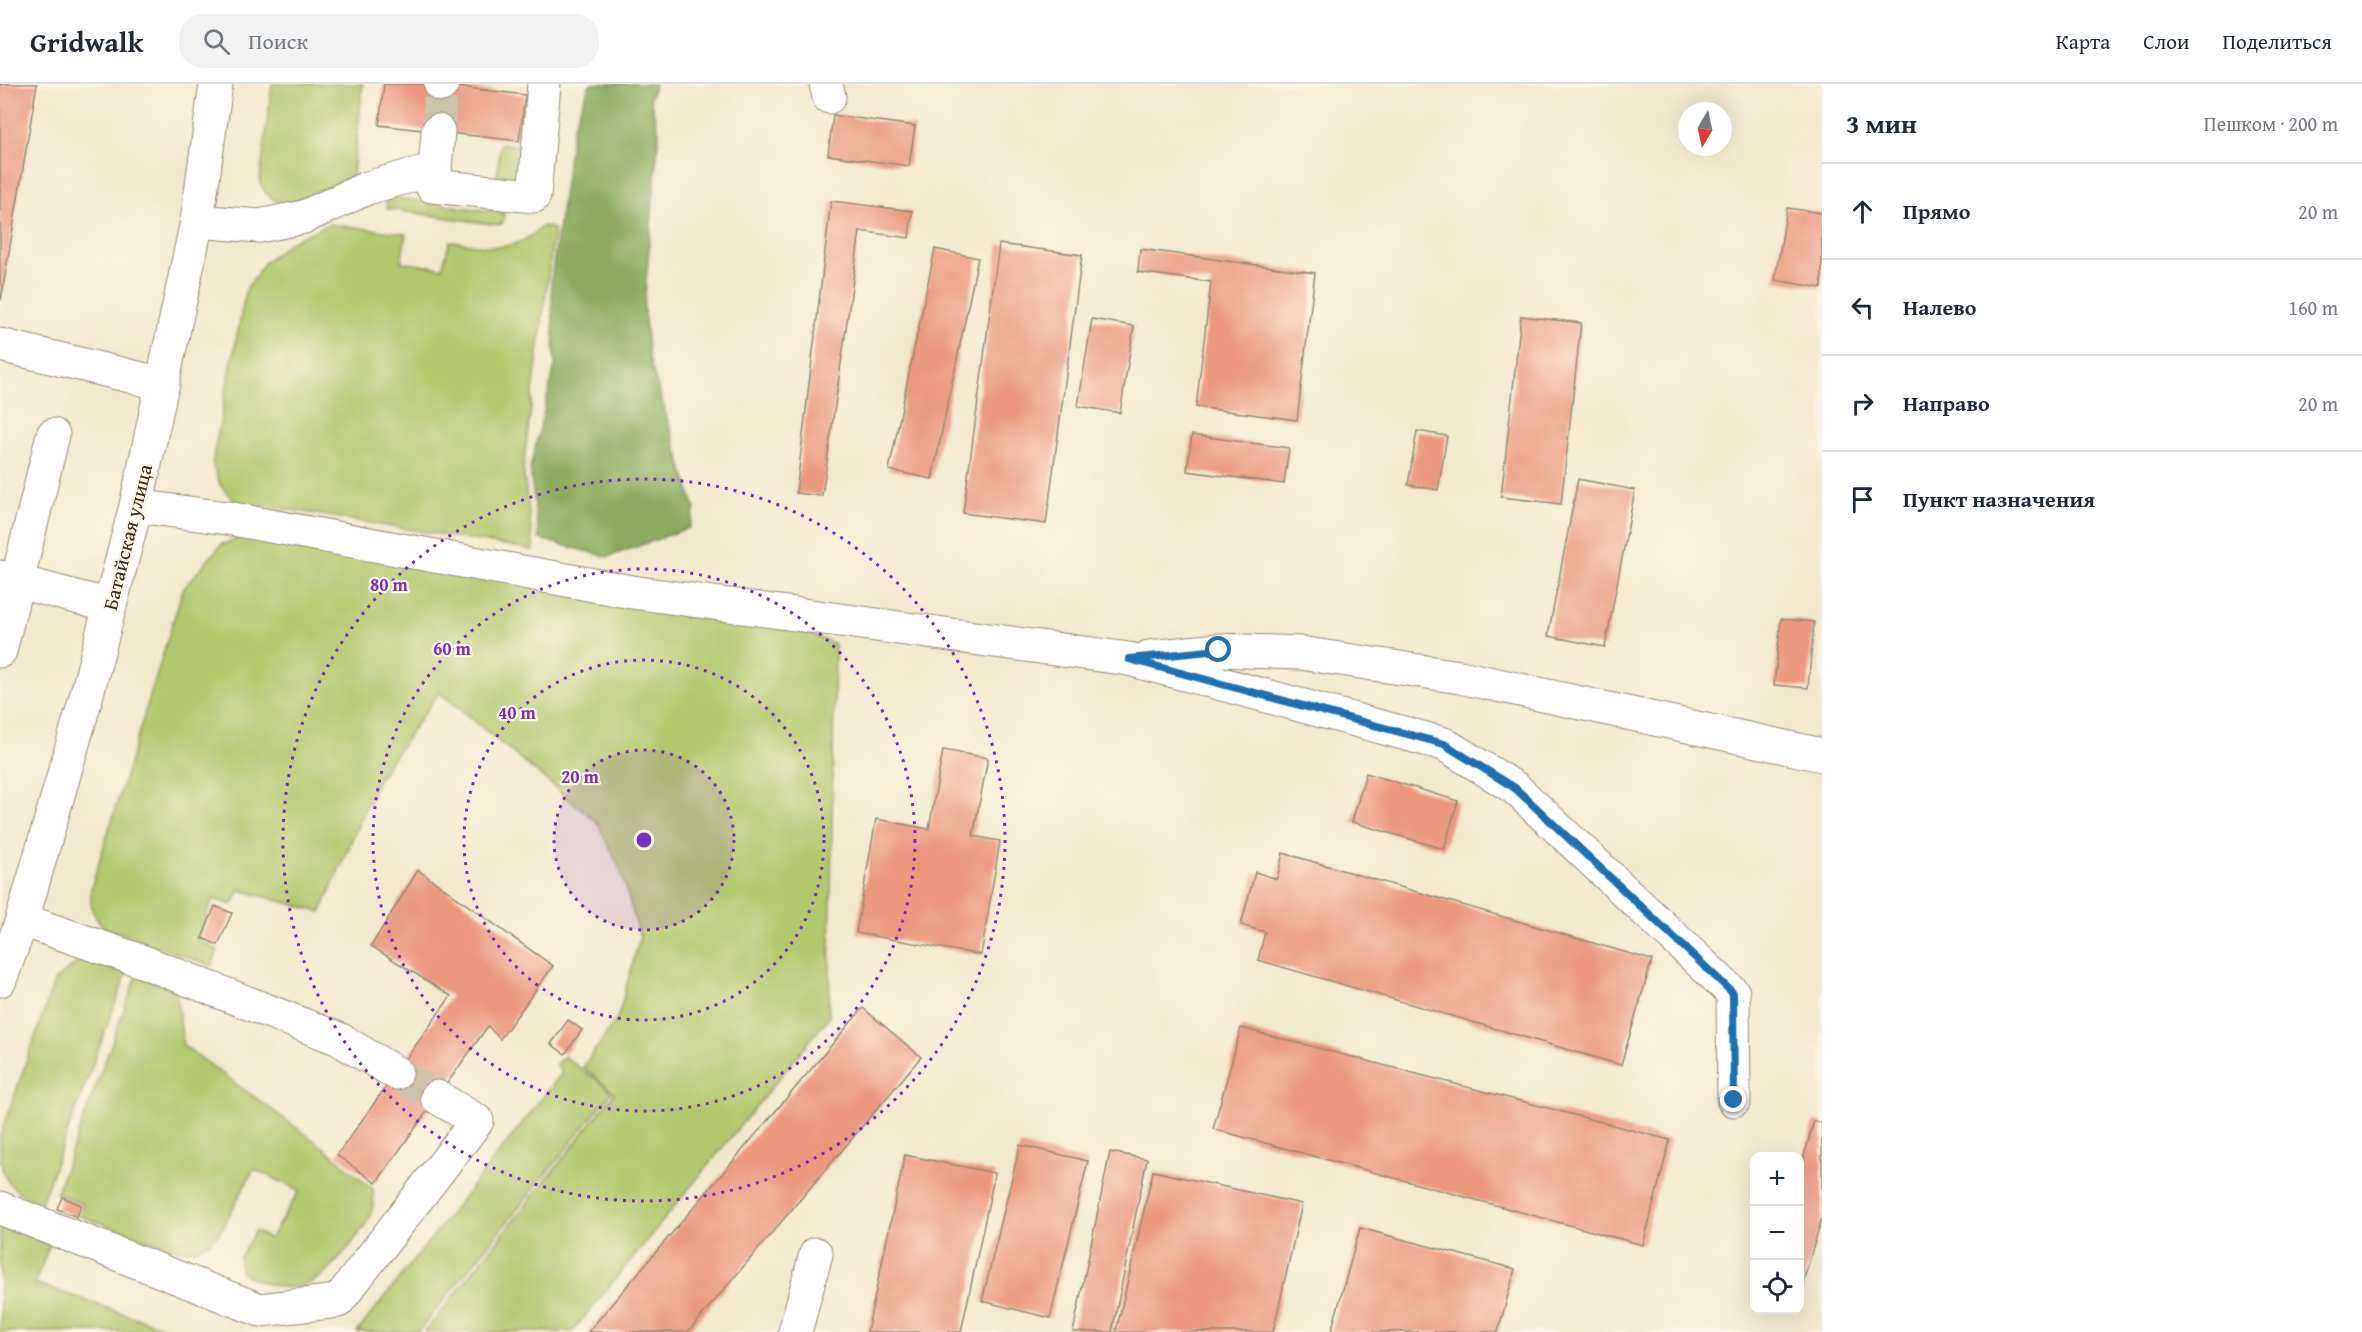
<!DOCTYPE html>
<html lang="ru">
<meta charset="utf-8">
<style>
:root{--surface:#fff;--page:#f2f2f3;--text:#1f2937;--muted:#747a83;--line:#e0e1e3}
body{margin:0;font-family:"Gentium Book Plus",serif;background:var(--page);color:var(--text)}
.controls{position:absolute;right:18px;bottom:18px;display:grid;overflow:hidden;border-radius:12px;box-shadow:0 6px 24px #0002}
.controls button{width:54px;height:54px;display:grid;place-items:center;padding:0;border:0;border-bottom:2px solid var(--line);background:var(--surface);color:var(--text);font:30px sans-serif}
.compass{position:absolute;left:1678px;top:18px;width:54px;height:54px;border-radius:50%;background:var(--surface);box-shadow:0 6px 24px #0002;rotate:189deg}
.stop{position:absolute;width:18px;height:18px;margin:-14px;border:4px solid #1f6fb2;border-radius:50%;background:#fff}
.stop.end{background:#1f6fb2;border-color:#fff;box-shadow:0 2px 6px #0008}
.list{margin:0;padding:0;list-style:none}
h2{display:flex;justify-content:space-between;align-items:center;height:78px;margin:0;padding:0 24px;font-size:26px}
h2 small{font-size:20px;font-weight:400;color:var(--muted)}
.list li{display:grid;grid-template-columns:39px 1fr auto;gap:18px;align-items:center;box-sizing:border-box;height:96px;padding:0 24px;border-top:2px solid var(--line)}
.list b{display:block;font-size:22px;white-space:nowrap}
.list em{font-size:20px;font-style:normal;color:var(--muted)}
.icon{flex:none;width:33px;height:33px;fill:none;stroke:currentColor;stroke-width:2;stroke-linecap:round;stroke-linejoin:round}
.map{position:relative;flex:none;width:1822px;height:1248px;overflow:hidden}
header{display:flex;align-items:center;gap:36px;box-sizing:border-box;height:84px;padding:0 30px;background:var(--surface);border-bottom:2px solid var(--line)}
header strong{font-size:28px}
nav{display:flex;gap:33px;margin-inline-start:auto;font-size:21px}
.search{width:420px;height:54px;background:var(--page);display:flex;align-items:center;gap:15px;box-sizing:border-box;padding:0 21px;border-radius:24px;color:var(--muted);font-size:22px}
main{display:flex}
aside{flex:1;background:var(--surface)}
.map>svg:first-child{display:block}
.green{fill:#b3c86d;stroke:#777946;stroke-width:1.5}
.forest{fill:#8eac60;stroke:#646b3f;stroke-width:1.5}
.building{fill:#eb987f}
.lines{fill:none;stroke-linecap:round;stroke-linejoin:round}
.minor-tunnel{stroke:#cdc3aa;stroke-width:33;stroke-dasharray:33 16;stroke-linecap:butt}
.minor-casing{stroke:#968a76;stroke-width:35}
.highway-casing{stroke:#968a76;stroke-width:35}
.minor{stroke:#fff;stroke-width:33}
.highway{stroke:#fff;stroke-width:33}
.route{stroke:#1f6fb2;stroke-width:8}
.ring{fill:none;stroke:#7b2cbf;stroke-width:3;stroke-dasharray:3 6}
.labels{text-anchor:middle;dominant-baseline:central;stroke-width:4.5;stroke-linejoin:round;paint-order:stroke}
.street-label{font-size:20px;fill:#3b2a1e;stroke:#fcf5e5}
.centre{fill:#7b2cbf;stroke:#fcf5e5;stroke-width:3}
.ring-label{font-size:18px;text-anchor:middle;font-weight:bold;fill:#7b2cbf;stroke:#fcf5e5;stroke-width:4.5;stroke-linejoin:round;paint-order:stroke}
</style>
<header>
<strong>Gridwalk</strong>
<div class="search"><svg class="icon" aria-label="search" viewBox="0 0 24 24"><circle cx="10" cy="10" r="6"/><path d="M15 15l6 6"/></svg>Поиск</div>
<nav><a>Карта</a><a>Слои</a><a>Поделиться</a></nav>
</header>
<main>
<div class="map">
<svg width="1822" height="1248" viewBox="0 0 1822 1248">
<rect width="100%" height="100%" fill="#fcf5e5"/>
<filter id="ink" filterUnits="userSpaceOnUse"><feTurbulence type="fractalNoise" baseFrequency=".0167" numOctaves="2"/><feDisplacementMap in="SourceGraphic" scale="12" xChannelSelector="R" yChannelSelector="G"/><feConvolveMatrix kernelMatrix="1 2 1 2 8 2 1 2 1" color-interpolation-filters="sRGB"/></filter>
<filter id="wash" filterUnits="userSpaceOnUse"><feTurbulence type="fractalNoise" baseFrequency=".008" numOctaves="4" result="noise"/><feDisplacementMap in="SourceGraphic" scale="24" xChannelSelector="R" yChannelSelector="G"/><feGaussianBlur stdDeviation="1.35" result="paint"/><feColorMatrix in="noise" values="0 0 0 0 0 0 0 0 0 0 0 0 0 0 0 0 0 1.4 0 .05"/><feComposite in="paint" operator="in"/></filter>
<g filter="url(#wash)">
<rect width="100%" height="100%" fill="#f1e9cd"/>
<g class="green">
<path d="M272 0H363L353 90 348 95 290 119C274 119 265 112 260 97Z"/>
<polygon points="500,60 524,62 521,96 497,95"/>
<polygon points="390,113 504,129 503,139 498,141 387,125 386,115"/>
<path d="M329 140 406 150 401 178 442 184 450 157C489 162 511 172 543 142L554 145 523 385 534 466 235 417 221 402 212 379 246 206 264 179 290 158Z"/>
<path d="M246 451 797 545 835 560 829 933 572 1248H425L615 1009 583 983 618 933 640 853 620 785 597 738 439 608 378 695 321 828 240 806 232 821 213 815 197 856 218 866 212 882 104 843C91 831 90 821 91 804L183 505 221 461Z"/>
<path d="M99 877 127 888 41 1119C3 1105 0 1091 0 1053L55 896 78 878Z"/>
<path d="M137 891 176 906 183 961 323 1063 373 1105C373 1112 374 1122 371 1129 367 1141 356 1154 348 1164 324 1193 306 1213 265 1199 256 1196 248 1194 240 1187V1173L255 1147 270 1155 300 1106 254 1085 220 1148 210 1158 195 1166 176 1165 80 1132 83 1120 56 1109Z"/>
<polygon points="564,972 612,1008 418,1248 357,1248 562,989 556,980"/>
<polygon points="0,1144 50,1160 35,1199 177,1248 0,1248"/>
</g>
<polygon class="forest" points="590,0 655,0 650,14 659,48 644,223 649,275 695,425 689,444 608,473 539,455 530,385 555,282 551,196 573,43"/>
<g id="blocks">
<g class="building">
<polygon points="0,0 37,0 1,216 0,216"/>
<polygon points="384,0 434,0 525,11 519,57 379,41"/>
<polygon points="833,31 915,42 909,82 828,71"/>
<polygon points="831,117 912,127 909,154 860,147 822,412 796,409"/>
<polygon points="1787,124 1822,129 1822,204 1775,196"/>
<polygon points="999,160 1082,171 1046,440 963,429"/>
<polygon points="935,165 978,174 932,395 889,386"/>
<polygon points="1140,165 1315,189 1297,336 1196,323 1211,198 1138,188"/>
<polygon points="1521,232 1581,239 1561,420 1501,413"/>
<polygon points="1092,235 1134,242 1120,329 1078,322"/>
<polygon points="1417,347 1447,352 1438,406 1408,401"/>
<polygon points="1192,351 1289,364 1284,400 1187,387"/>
<polygon points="1578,395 1635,406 1605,563 1548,552"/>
<polygon points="1781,535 1814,538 1808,604 1774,601"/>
<polygon points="943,666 988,674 973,752 1000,757 981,871 856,849 876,735 929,745"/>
<polygon points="1366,689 1458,717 1444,765 1352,738"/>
<polygon points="1283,769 1652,876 1621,981 1258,876 1265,848 1241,841 1255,788 1277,795"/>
<polygon points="418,786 553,882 500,955 488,942 376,1099 337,1071 451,912 371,862"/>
<polygon points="215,822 232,829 218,861 202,854"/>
<polygon points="863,924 921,973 688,1248 588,1248"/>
<polygon points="568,936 582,946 565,970 551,960"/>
<polygon points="1241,944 1670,1056 1643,1161 1213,1045"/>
<polygon points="1814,1037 1822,1039 1822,1134 1800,1208 1800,1086"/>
<polygon points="1020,1061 1088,1077 1050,1234 982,1217"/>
<polygon points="1110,1068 1147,1075 1112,1248 1073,1248"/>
<polygon points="905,1071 995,1089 961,1248 867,1248"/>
<polygon points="1153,1087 1302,1120 1273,1248 1116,1248"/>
<polygon points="62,1113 81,1121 77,1133 57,1125"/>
<polygon points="1360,1144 1515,1185 1498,1248 1331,1248"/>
</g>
</g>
</g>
<g filter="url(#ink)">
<use href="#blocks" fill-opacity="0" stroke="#968a76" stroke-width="1.5"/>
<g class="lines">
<g class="minor-tunnel">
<polyline points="438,47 441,1"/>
<polyline points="396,989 437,1013"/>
</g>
<g class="minor-casing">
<g id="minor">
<polyline points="826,0 829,13"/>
<polyline points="441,1 442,0"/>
<polyline points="435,85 432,102 534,112 544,0"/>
<polyline points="197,137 259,142 304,133 367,104 435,85 438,47"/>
<polyline points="0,261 163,300"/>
<polyline points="136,422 227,434 632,508 1129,575 1444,660 1515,704 1733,909 1734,1016"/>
<polyline points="0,493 110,522"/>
<polyline points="0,567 53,351"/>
<polyline points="1149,573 1219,566 1300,569 1460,593 1822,671"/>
<polyline points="22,836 144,878 339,955 396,989"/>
<polyline points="0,1124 260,1226 338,1217 477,1037 437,1013"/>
<polyline points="795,1248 816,1170"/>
</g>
</g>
<g class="highway-casing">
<polyline id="highway" points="0,896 22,836 84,621 136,422 197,137 216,0"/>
</g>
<use href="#minor" class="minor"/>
<use href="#highway" class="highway"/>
</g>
</g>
<g class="lines" filter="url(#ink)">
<polyline class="route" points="1219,566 1129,575 1444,660 1515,704 1733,909 1734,1016"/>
</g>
<circle cx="644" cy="756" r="90" fill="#7b2cbf" fill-opacity=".12"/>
<g class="ring">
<circle cx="644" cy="756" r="90"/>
<circle cx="644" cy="756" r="180"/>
<circle cx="644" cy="756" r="271"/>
<circle cx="644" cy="756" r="361"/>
</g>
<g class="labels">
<g class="street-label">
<text transform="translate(127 453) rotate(-76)">Батайская улица</text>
</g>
</g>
<circle cx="644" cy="756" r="9" class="centre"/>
<g class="ring-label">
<text x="389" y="507">80 m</text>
<text x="452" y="571">60 m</text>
<text x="517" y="635">40 m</text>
<text x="580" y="699">20 m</text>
</g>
</svg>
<div class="controls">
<button>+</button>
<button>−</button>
<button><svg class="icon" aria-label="locate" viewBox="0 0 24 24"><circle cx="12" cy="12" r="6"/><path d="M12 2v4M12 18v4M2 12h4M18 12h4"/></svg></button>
</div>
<svg class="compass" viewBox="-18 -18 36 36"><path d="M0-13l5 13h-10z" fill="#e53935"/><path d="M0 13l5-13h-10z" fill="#747a83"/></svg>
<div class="stop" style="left:1219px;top:566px"></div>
<div class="stop end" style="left:1734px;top:1016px"></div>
</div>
<aside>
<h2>3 мин<small>Пешком · 200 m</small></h2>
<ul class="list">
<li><svg class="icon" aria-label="ahead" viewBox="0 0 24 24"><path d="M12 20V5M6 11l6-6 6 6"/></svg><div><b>Прямо</b></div><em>20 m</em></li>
<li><svg class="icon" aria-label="left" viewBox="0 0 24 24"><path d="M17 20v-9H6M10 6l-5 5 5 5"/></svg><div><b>Налево</b></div><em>160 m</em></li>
<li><svg class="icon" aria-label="right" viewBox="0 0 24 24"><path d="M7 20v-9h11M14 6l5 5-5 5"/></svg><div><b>Направо</b></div><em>20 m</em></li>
<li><svg class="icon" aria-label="arrive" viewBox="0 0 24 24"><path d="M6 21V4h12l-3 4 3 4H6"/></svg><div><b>Пункт назначения</b></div></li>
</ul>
</aside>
</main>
